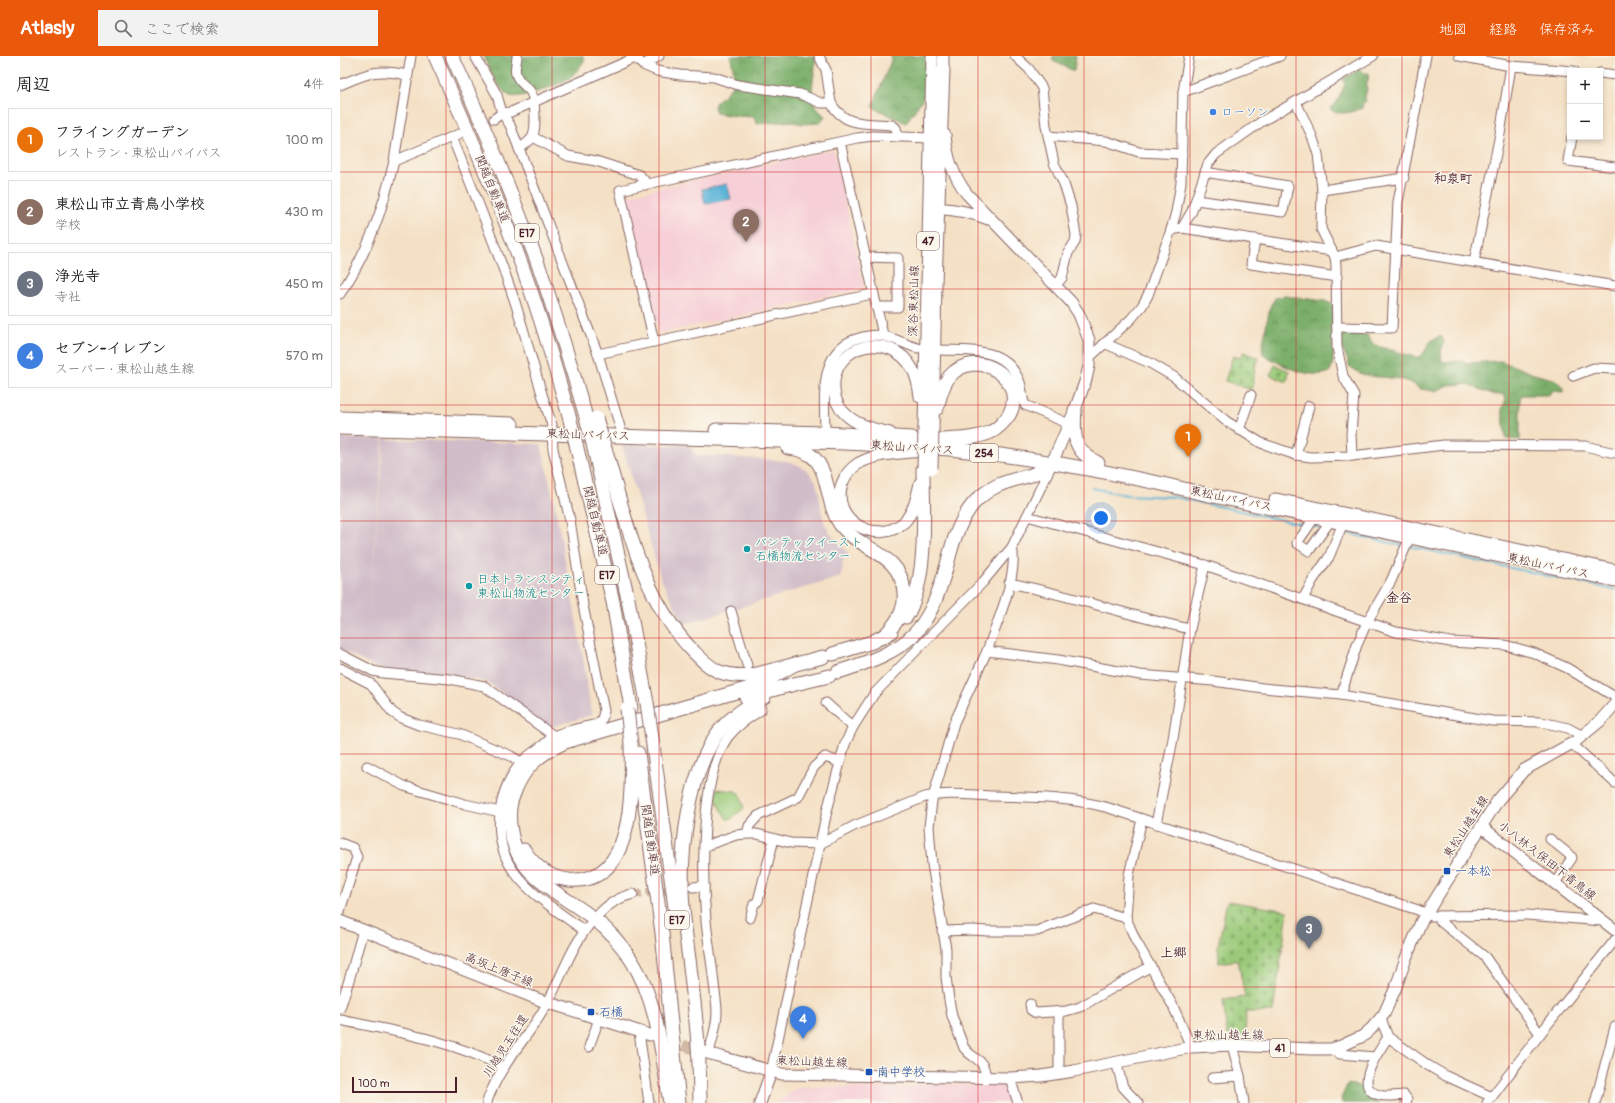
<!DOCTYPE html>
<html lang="ja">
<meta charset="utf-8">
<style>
:root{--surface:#fff;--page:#f2f2f2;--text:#222;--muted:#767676;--line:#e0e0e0;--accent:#ea580c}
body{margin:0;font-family:Pangolin,"Klee One",sans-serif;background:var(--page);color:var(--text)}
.controls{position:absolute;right:12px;top:12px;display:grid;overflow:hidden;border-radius:0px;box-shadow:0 2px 6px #0003}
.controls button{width:36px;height:36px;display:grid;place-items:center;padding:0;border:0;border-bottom:1px solid var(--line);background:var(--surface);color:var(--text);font:20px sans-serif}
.scale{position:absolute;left:12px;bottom:10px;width:105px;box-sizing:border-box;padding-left:4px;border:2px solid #4a1f2b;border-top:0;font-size:11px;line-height:14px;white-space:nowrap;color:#4a1f2b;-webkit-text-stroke:3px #fbf7ec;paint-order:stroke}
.you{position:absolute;left:761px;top:462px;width:14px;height:14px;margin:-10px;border:3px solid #fff;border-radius:50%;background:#1a73e8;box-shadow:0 0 0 6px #1a73e833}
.badge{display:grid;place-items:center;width:26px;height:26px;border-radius:50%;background:var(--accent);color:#fff;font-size:13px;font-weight:700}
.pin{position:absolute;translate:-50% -33px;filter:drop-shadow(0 1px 2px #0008)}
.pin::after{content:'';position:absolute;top:21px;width:14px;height:12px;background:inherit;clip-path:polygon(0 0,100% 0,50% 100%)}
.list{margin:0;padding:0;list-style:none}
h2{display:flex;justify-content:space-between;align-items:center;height:52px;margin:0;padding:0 16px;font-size:17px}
h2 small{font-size:13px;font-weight:400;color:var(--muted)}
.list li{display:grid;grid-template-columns:26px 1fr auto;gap:12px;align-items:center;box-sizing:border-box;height:64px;margin:0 8px 8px;padding:0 8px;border:1px solid var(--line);border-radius:0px}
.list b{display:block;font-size:15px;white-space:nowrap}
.list p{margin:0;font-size:13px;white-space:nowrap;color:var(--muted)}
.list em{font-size:13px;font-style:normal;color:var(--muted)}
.icon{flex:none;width:22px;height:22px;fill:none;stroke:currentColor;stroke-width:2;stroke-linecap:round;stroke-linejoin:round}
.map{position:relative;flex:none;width:1275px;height:1047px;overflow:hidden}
header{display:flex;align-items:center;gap:24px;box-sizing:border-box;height:56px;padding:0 20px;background:var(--accent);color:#fff}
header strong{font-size:19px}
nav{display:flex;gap:22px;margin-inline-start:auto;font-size:14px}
.search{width:280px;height:36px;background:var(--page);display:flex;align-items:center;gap:10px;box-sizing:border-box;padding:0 14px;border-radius:0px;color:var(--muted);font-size:15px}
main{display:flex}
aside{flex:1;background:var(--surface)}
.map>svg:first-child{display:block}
.built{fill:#f6cfd7}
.industrial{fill:#d1bdc9}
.grass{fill:#9bcb7a;stroke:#727552}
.forest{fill:url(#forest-crowns);stroke:#63674a}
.cemetery{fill:url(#cemetery-stones);stroke:#727552}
.water{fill:#5ab4d8;stroke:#526a82}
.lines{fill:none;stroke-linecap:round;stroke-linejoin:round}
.stream{stroke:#5ab4d8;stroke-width:2}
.minor-tunnel{stroke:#d2b9a5;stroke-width:9;stroke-dasharray:9 4.5;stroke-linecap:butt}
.major-tunnel{stroke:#d2b9a5;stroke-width:11;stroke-dasharray:11 5.5;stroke-linecap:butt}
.minor-casing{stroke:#866361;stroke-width:11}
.major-casing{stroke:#866361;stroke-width:13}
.highway-casing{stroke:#866361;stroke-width:15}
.minor{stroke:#fff;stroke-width:9}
.major{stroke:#fff;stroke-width:11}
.highway{stroke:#fff;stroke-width:13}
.major-bridge-casing{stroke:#866361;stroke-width:13;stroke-linecap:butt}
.highway-bridge-casing{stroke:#866361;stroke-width:15;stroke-linecap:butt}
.major-bridge{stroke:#fff;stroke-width:11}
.highway-bridge{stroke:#fff;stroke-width:13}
.grid{fill:none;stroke:#d62828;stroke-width:1;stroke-opacity:0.55}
.shop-dot{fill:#3f7fe0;stroke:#fbf7ec;stroke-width:1.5}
.culture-dot{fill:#0f9aa8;stroke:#fbf7ec;stroke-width:1.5}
.transit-dot{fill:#1a4fb4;stroke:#fbf7ec;stroke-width:1.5}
.labels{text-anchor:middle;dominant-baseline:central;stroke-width:3;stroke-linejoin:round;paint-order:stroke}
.shield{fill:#fbf7ec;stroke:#7f6065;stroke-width:1}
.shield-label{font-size:11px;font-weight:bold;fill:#4a1f2b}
.shop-label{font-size:12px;fill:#366cbe;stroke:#fbf7ec;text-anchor:start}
.street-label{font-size:12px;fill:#4a1f2b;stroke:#fbf7ec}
.culture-label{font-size:12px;fill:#0d838f;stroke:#fbf7ec;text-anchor:start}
.transit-label{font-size:12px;fill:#164399;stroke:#fbf7ec;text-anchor:start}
.neighbourhood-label{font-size:13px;font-weight:bold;fill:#4a1f2b;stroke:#fbf7ec}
</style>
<header>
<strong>Atlasly</strong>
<div class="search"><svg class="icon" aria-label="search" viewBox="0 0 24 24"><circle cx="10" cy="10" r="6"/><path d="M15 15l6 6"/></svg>ここで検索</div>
<nav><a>地図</a><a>経路</a><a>保存済み</a></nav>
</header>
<main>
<aside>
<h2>周辺<small>4件</small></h2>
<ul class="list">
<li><span class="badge" style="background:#e8710a">1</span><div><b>フライングガーデン</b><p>レストラン · 東松山バイパス</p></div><em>100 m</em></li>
<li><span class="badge" style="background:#8d6e63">2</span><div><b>東松山市立青鳥小学校</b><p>学校</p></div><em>430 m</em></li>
<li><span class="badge" style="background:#6b7280">3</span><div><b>浄光寺</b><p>寺社</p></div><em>450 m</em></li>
<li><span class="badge" style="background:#3f7fe0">4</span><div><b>セブン-イレブン</b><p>スーパー · 東松山越生線</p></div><em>570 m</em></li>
</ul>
</aside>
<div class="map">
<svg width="1275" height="1047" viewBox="0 0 1275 1047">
<defs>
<pattern id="forest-crowns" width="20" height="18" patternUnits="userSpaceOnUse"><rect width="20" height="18" fill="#7caf6a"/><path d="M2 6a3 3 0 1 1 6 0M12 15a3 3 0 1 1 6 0" fill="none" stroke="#688e57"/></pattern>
<pattern id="cemetery-stones" width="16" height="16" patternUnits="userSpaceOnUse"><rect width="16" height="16" fill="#9bcb7a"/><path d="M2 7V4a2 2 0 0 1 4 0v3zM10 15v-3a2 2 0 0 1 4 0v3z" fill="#87ae6a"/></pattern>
</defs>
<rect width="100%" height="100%" fill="#fbf7ec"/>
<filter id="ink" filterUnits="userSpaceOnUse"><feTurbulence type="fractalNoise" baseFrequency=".025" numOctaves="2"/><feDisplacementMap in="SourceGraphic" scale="8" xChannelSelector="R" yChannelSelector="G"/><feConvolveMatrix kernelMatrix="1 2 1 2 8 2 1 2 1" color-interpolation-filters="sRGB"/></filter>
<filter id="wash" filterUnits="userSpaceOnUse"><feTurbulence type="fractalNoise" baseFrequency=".012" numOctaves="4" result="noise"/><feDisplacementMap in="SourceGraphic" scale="16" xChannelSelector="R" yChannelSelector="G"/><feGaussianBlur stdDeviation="0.9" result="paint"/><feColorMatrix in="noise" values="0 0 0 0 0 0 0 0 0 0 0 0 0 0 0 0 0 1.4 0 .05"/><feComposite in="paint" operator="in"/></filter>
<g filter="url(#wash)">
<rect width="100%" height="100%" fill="#f4e0c4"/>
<g class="built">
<polygon points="491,94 494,96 524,231 522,233 320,277 318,275 288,141 290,139"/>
<polygon points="575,1028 669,1029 675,1047 437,1047 453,1034 461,1032 484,1031 571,1032"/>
</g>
<g class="industrial">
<polygon points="0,382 43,383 27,583 44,383 201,388 215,450 243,601 251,656 251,659 208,672 147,626 106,618 52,615 38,612 24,606 0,593"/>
<polygon points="282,389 348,389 357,400 378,400 446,405 456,408 467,414 475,424 479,437 481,454 485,469 495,484 509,498 503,504 501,521 344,568 321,523"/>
</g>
<path class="grass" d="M377 733 395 735 400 738 404 752 391 763H387C381 753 373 745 377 733Z"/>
<g class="forest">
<path d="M145 0H243L245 4C241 9 236 17 231 21 223 28 179 44 170 40 159 35 149 12 144 2Z"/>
<path d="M390 0H475C477 16 467 36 476 51 478 54 482 57 485 60L480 67 462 68 450 65 417 68 414 61 394 60 376 57 374 52 375 47C395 29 398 28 390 0Z"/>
<polygon points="551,0 587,0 586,38 566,67 532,51 551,5"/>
<polygon points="713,0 736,0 734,15 713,5"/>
<path d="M1020 13 1024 17H1028C1029 21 1028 26 1026 29L1027 33 1025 41 1026 45 1023 47 1022 52C1014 56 999 60 991 54V51C999 46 1001 36 1005 28L1003 23Z"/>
<path d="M944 240 985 245 992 248C993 256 993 265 993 273 993 276 992 279 992 282 993 293 995 305 990 316 970 324 940 309 923 298L922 293 927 265 931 249 935 242Z"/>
<path d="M1014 276 1027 279 1034 289 1075 301H1080C1090 292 1084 286 1101 280L1104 286 1101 295 1102 306 1119 305 1128 307 1161 305 1194 318 1216 324 1223 332V336L1210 335V339H1183L1180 341V384L1166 383 1162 353 1166 343 1163 338 1155 339 1126 328 1109 329 1096 335 1080 333C1065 318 1040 324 1022 318 1018 317 1013 312 1009 310 1009 302 1002 296 1001 288 1000 285 1001 281 1000 278Z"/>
<polygon points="1008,1028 1023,1031 1029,1042 1040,1047 1002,1047 1001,1042"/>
</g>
<g class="cemetery">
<polygon points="903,296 919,302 914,314 915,315 912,325 914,326 911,334 885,325 893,300 901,302"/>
<polygon points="935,309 949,315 947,326 930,319"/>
<polygon points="887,845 948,855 933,956 906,956 905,985 893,985 892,979 887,979 883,944 905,941 898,904 879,907 878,890"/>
</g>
<polygon class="water" points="387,128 391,143 365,148 362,133"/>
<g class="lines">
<g class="stream">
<polyline points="752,432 787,439 835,441 966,469"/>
<polyline points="973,470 982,472"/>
<polyline points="1002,476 1064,490"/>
<polyline points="1068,490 1275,534"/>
</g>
</g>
</g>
<g filter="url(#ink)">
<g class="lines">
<polyline class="minor-tunnel" points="293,838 337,833"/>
<polyline class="major-tunnel" points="327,984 360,995"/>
<g class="minor-casing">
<g id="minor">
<polyline points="135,0 157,39 162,57 154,63"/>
<path d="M177 0C177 6 174 13 176 18 178 26 185 29 190 35 196 44 196 70 193 80 191 85 184 89 179 93"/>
<polyline points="479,0 486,14 491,47"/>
<polyline points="675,0 689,13 702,32 706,70 714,107 724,128 731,150 736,179 735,186 728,197 722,222 716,229"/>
<polyline points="1119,0 1171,10 1234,15"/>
<path d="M295 2 303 9 317 15 340 19 374 21 398 29 460 38 481 47H491C505 72 527 66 552 69L556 72 558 81"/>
<polyline points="303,9 319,0"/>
<polyline points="1260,17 1275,19"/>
<path d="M0 29C28 17 37 12 67 19"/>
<polyline points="843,36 940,0"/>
<polyline points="956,46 972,80 978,98 982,134 981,173 995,201 996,209 997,291 1003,320 1014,339 1011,378 1012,400"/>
<polyline points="162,57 170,69 258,298 280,371"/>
<polyline points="162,57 171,56 299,0"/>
<polyline points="708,80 766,85 799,96 842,98"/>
<path d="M112 81C134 136 156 190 175 246 188 287 198 329 212 369"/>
<polyline points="193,81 228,100 256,105 299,119 304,124 305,129"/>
<polyline points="1232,81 1228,105 1275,111"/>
<polyline points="500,86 543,279"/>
<polyline points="54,105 71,0"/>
<polyline points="982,134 1064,122"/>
<polyline points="856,144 943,156 948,130 865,116"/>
<polyline points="842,172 992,195"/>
<polyline points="831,174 842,172 852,155 868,108 876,98 921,66 1033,0"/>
<polyline points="915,183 911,208 997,221"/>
<polyline points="524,201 558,202 558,251 536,251"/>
<polyline points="995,201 1036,190 1275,230"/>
<polyline points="1134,206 1160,78 1171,10"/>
<path d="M0 238C28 197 43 153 54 105L119 78"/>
<polyline points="997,271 1052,272 1058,146 1086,0"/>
<polyline points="314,286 280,134 517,82 533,80 592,82"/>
<polyline points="764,287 810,307 834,321 886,365 921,387 956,399 971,401 1012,400 1104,389 1245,390 1275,397"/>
<path d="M599 294C628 295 663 290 678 322 683 330 681 340 685 349L729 368"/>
<polyline points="258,298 532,238"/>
<polyline points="749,302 791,263 802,250 808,239 831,174 836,156 841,127 843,36 849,0"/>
<polyline points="1233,320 1254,312 1275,313"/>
<polyline points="899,374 911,339"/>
<path d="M485 377C485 344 477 293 519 282 526 280 535 278 543 280 555 282 566 289 578 292"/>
<path d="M212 378 213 393 230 464 243 549 264 655 262 663 258 668C245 671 224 675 214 680 210 683 206 687 202 690 195 695 187 700 181 707 156 736 151 785 175 817 194 842 220 856 244 875"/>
<polyline points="956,399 969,350"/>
<polyline points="687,460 865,509 1056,576 1110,586 1165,589 1194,597 1227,612 1275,641"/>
<polyline points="975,461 957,487 969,495 991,464"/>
<path d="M669 527C730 539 789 560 850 573"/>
<polyline points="963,543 973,524 989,501 1003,467"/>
<polyline points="391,555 407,609"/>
<path d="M647 595C656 569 679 518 672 491"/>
<polyline points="0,598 33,615 43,617 110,623 144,630 214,680"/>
<polyline points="0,612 31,628 52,656 61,662 79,669 119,678 171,700 181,706"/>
<polyline points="1001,639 1017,589 1027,566 1051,525 1070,481"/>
<polyline points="486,647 513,671"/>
<polyline points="1232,688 1275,727"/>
<polyline points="27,710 64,730 125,748 160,756"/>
<polyline points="802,763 789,819 786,862 796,885 833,950 851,991"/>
<polyline points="816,768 833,683 850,573 865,509"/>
<polyline points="407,778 409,770 418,760 458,741 474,711 485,701 499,706"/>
<polyline points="1210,783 1231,800 1232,802 1215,827"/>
<polyline points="0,787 13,792 17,801 0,855"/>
<path d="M365 790 396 779 407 778H417L451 787 480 788 514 770 585 741C607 736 630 739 653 740 692 741 731 741 769 752L1078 854 1091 860 1187 859 1263 865"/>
<polyline points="353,831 364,830"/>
<path d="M258 859C268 848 279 841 293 838"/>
<polyline points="1098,861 1101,866 1145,901 1200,978"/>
<polyline points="410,862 414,848 418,845 420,837 434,783"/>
<polyline points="602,875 633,874 647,875 697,875 754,853 786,862"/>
<polyline points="690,948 691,954 696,957 726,955 740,951 811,910"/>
<polyline points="0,952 10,921 23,874"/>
<polyline points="719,956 719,1018"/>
<polyline points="1041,963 1048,981 1089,1010 1106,1020 1152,1041"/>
<path d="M0 964C58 976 110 984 163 1011"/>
<polyline points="299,976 309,1047"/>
<path d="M1048 981C1040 994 1011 1032 1039 1039 1046 1041 1056 1040 1064 1039L1067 1043 1066 1047"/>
<polyline points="892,989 900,1020 904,1047"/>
<polyline points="249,991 259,963"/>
<polyline points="991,993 1000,998 1035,1001"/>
<path d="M369 997C372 984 377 970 377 956 377 947 375 937 374 928 372 907 368 886 366 865 362 817 360 720 388 681 397 669 409 662 421 654L420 650"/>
<polyline points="776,1006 783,1031 798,1047"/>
<polyline points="431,1016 487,755 505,688 513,671 534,638 643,526 672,491 712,408"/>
<path d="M646 1021C643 1000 635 1006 624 992L612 960 609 944 606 921V893L592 808 589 771 592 745 614 667 647 595 718 604 800 619 873 625 923 632 1001 639 1152 665 1201 666 1228 672 1243 680"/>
<polyline points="670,1022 678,1047"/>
<polyline points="872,1022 900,1020"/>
<path d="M147 1047C148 1040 152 1034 155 1027 169 998 193 975 208 946 222 920 231 891 250 868"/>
<polyline points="1147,1047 1200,978 1275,884"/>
<polyline points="1255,1047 1275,971"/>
</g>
</g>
<g class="major-casing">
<g id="major">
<polyline points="603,21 603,0"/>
<path d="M605 79C607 102 613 119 627 138L731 246 739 258 749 284V310L746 323 735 354 712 407"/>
<path d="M597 152C616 154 631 156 648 163"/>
<polyline points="584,371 592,0"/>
<path d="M550 377C538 374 523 371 513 364 502 357 495 347 494 334 490 287 552 273 573 314 577 322 579 332 580 341"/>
<path d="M580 427C577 441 574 456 564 466 537 491 490 464 502 428 505 419 511 412 519 407 538 397 561 397 582 395"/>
<polyline points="1142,771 1275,874"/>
<polyline points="0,865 200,944 310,979"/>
<polyline points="360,995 442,1018 670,1022 701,1020 734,1015 851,991 892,989 971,993 991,993 1001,990 1023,980 1031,973 1044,958 1056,931 1066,902 1081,866 1158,744 1184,714 1236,685 1260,665 1275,648"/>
<polyline points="420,1047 431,1016"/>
</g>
</g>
<g class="highway-casing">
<g id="highway">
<path d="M95 0C128 73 160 147 187 224 203 268 216 314 229 360"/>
<path d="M112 0C145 72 175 144 202 219 218 266 232 313 246 361"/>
<path d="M597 352C600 341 602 330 609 321 636 289 689 323 669 359 664 366 659 372 651 376 635 383 617 383 600 384"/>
<path d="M735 354C733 379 733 395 758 407"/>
<polyline points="0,362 172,368"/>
<path d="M0 372C126 375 252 379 377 383 455 386 533 386 610 393 697 402 784 418 869 439L1275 524"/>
<polyline points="592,372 595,227 603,14"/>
<polyline points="376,374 485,377 572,382"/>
<polyline points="236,388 273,546 291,652"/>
<polyline points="253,388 288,543 307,647"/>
<path d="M264 389C285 459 300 540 352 594 360 602 369 612 380 616 391 620 402 620 413 619L483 601"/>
<path d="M448 392C495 395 481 440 500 468 520 495 561 496 564 536 566 555 556 568 543 581"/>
<polyline points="936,444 1275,515"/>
<path d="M566 561C589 523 583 456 583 412"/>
<polyline points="493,598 532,586 551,576"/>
<path d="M498 616C570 593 588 579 608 505 613 484 620 463 634 447 651 429 665 426 688 420 696 418 704 412 712 407"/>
<polyline points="451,629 489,620"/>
<polyline points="406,641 458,627"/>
<polyline points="312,682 336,859"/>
<polyline points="298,697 322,877 339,1047"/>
<path d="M184 794C195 811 209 822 229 824 296 829 292 732 291 688"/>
<path d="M330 1047C322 1000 318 946 292 905 281 888 269 874 253 862 221 837 178 822 171 776 169 764 168 752 173 740 183 711 198 699 225 686L406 633 420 628 455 608"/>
<path d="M360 1047C360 1007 357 968 352 929 349 896 342 863 342 830 342 784 349 726 372 686 383 665 404 652 424 641"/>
</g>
</g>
<use href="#minor" class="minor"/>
<use href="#major" class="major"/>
<use href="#highway" class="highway"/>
<g class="major-bridge-casing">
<polyline id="major-bridge" points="583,412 584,371"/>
</g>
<g class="highway-bridge-casing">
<g id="highway-bridge">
<polyline points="229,360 236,388"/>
<polyline points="246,361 253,388"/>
<polyline points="256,362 264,389"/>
<polyline points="591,412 592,372"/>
<polyline points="307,647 312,682"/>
<polyline points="287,653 291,688"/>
</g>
</g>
<use href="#major-bridge" class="major-bridge"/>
<use href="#highway-bridge" class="highway-bridge"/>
</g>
</g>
<path class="grid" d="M106 0V1047M212 0V1047M319 0V1047M425 0V1047M531 0V1047M638 0V1047M744 0V1047M850 0V1047M956 0V1047M1062 0V1047M1169 0V1047M0 116H1275M0 233H1275M0 349H1275M0 465H1275M0 582H1275M0 698H1275M0 814H1275M0 931H1275"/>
<circle class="shop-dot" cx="873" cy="56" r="4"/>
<g class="culture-dot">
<circle cx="407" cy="493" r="4"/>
<circle cx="129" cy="530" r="4"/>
</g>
<g class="transit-dot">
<rect x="1103" y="811" width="8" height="8" rx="2"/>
<rect x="247" y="952" width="8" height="8" rx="2"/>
<rect x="525" y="1012" width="8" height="8" rx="2"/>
</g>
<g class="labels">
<g class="shield">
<rect x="175" y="168" width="24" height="18" rx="3"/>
<rect x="577" y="176" width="22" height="18" rx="3"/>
<rect x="630" y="388" width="28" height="18" rx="3"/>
<rect x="255" y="510" width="24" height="18" rx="3"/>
<rect x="325" y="855" width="24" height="18" rx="3"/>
<rect x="930" y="983" width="20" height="18" rx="3"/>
</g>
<g class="shield-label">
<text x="187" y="177">E17</text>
<text x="588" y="185">47</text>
<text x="644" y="397">254</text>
<text x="267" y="519">E17</text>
<text x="337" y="864">E17</text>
<text x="940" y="992">41</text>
</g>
<g class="shop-label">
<text x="881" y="56">ローソン</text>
</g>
<g class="street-label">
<text transform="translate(152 133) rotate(68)">関越自動車道</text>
<text transform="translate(574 245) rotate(-89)">深谷東松山線</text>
<text transform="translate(248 379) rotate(2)">東松山バイパス</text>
<text transform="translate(572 392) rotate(4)">東松山バイパス</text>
<text transform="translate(891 443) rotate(12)">東松山バイパス</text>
<text transform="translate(255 465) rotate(77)">関越自動車道</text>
<text transform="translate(1208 510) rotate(12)">東松山バイパス</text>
<text transform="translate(1126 771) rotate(-57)">東松山越生線</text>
<text transform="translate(310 784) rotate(82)">関越自動車道</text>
<text transform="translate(1207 805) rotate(38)">小八林久保田下青鳥線</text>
<text transform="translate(159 914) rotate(22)">高坂上唐子線</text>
<text x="888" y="979">東松山越生線</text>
<text transform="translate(166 990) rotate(-57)">川越児玉往還</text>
<text transform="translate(472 1006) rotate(2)">東松山越生線</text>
</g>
<g class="culture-label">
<text x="415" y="486">バンテックイースト<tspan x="415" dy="14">石橋物流センター</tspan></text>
<text x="137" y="523">日本トランスシティ<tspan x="137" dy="14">東松山物流センター</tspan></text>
</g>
<g class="transit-label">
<text x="1115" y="815">一本松</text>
<text x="259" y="956">石橋</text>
<text x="537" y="1016">南中学校</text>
</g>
<g class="neighbourhood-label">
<text x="1113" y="123">和泉町</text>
<text x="1059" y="542">金谷</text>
<text x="833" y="897">上郷</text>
</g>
</g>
</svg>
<div class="controls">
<button>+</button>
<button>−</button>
</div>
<div class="scale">100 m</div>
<div class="you"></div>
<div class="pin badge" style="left:848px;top:401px;background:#e8710a">1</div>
<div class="pin badge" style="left:406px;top:186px;background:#8d6e63">2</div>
<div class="pin badge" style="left:969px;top:893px;background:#6b7280">3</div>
<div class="pin badge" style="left:463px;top:983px;background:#3f7fe0">4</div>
</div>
</main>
